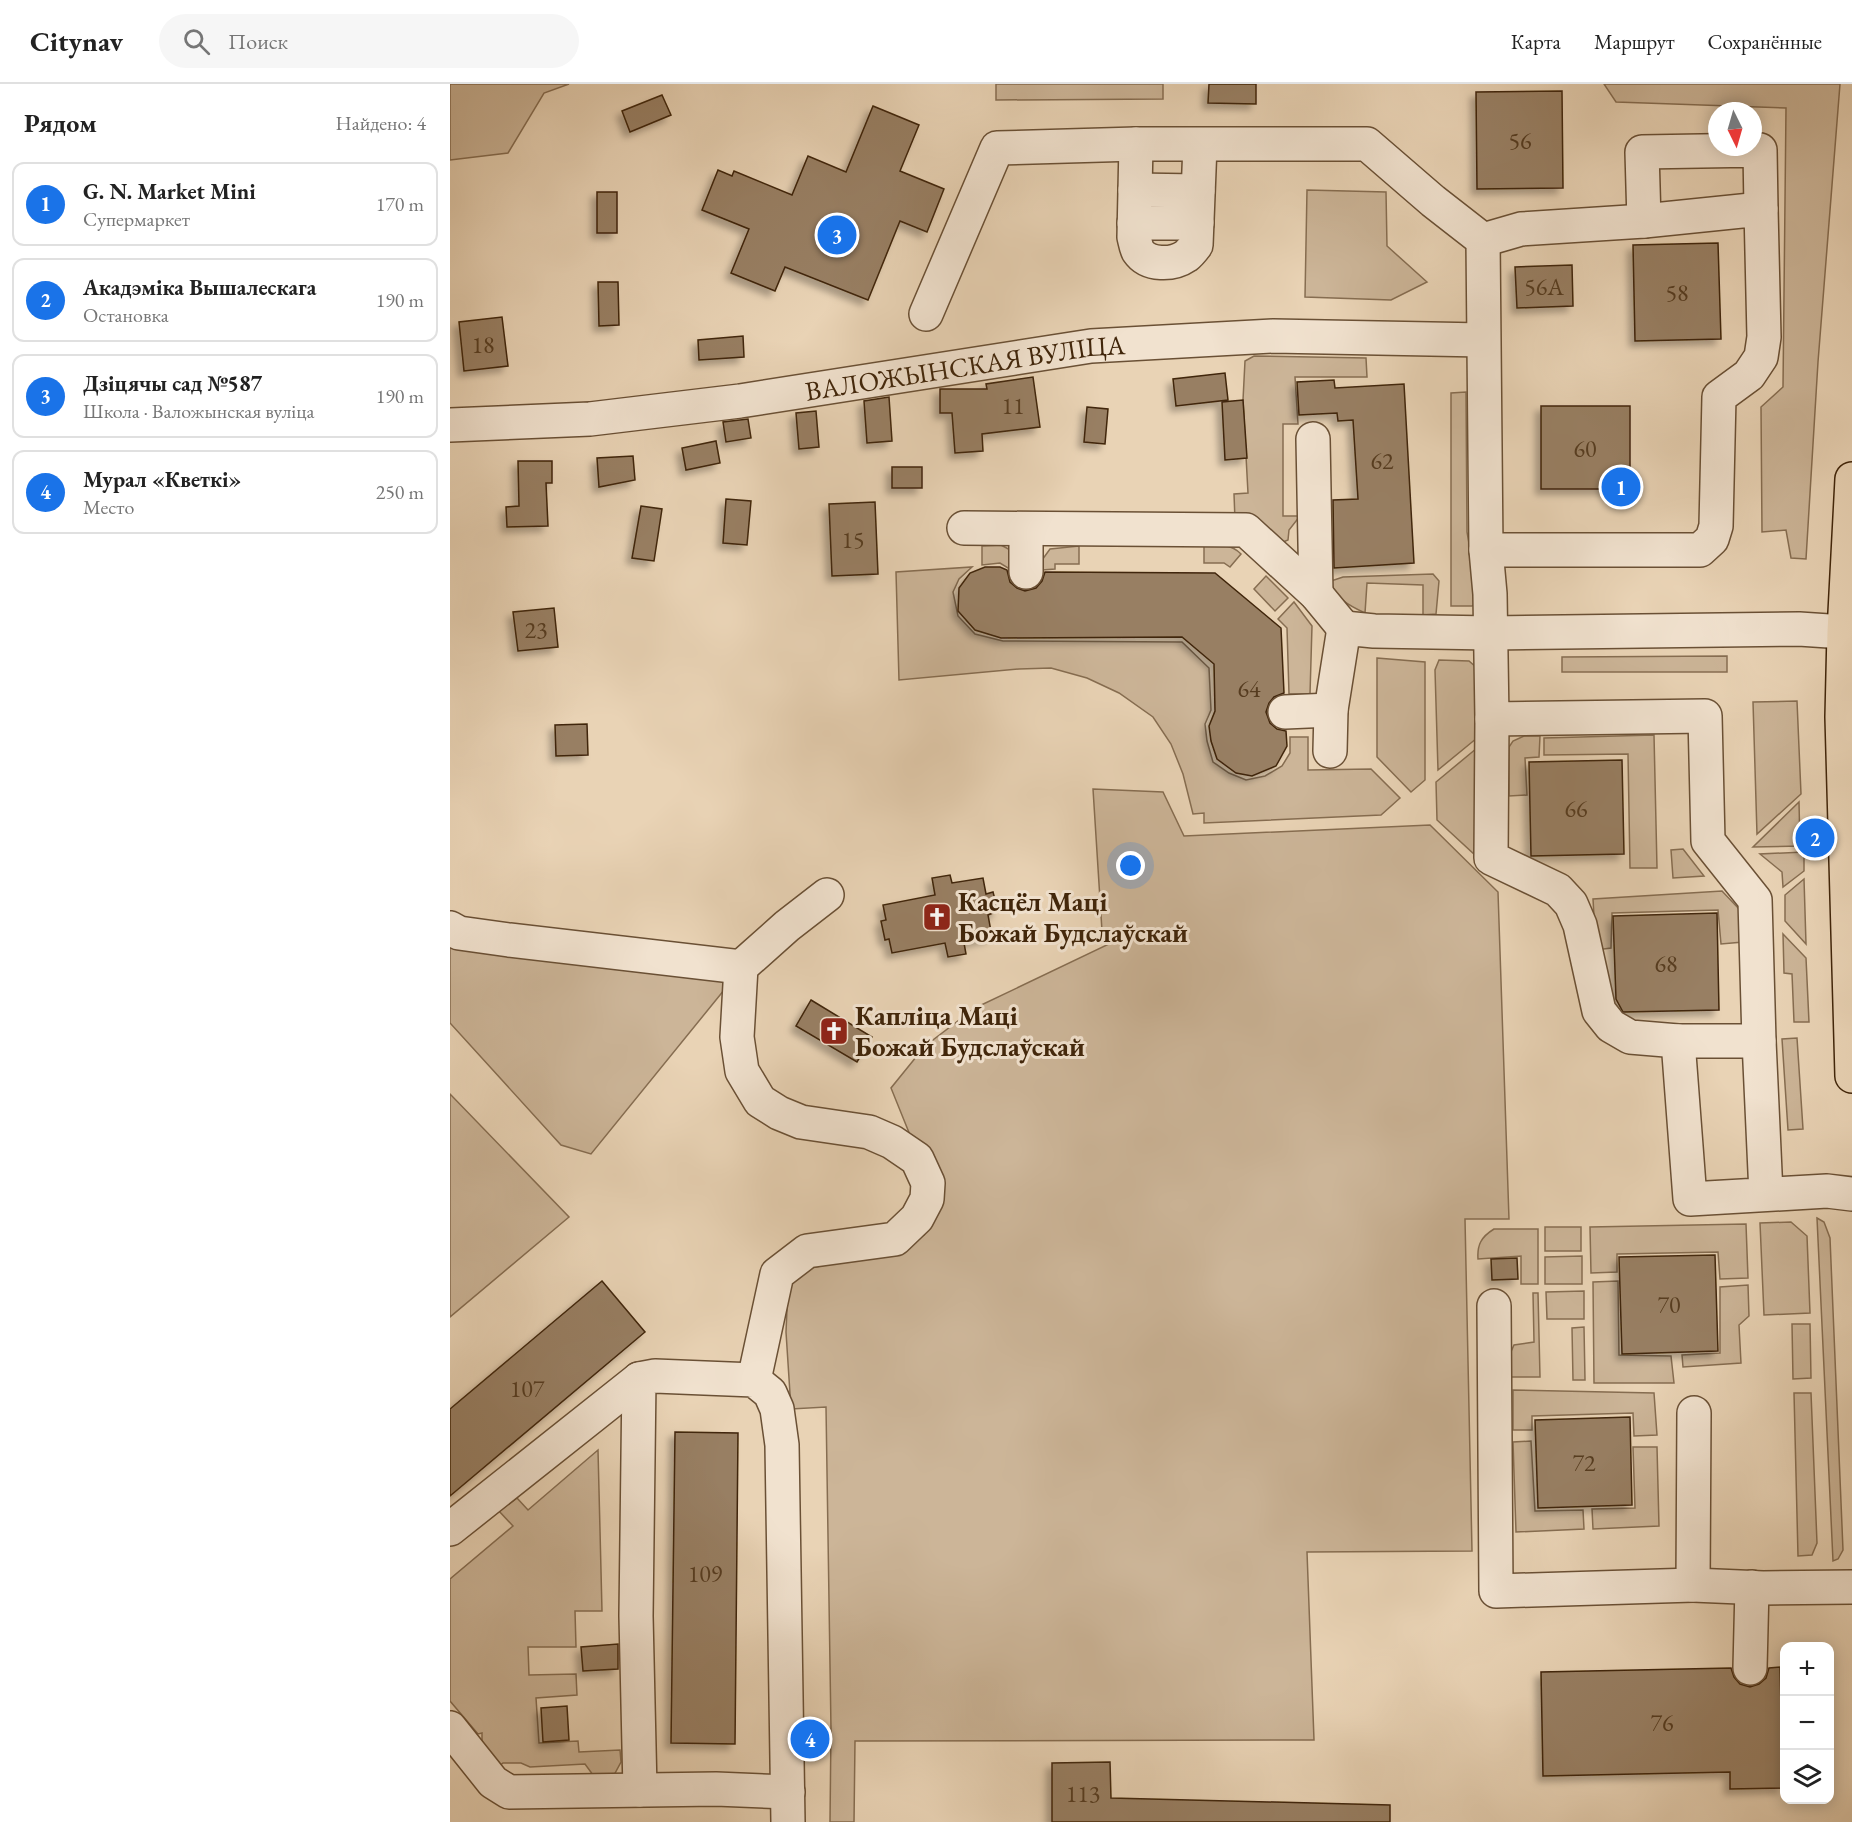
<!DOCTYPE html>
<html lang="ru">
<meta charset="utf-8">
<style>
:root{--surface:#fff;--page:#f6f6f6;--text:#222;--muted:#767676;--line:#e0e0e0;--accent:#1a73e8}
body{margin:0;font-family:"EB Garamond",serif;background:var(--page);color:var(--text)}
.controls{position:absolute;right:18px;bottom:18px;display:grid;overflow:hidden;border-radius:12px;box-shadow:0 3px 15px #0003}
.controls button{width:54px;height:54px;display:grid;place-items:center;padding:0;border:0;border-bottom:2px solid var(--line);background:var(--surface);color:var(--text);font:30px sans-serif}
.compass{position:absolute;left:1258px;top:18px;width:54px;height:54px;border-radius:50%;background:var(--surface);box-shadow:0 3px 15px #0003;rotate:175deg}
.you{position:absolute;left:681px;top:782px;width:21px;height:21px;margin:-15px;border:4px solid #fff;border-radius:50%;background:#1a73e8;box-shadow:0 0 0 9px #1a73e833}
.badge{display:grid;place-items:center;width:39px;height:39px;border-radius:50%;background:var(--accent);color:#fff;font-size:20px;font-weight:700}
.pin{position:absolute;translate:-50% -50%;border:3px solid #fff;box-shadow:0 2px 6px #0006}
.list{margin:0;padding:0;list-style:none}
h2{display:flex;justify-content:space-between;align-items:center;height:78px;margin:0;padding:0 24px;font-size:26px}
h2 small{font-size:20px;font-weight:400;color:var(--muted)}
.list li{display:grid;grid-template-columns:39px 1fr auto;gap:18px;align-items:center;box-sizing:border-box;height:84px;margin:0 12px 12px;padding:0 12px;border:2px solid var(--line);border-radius:12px}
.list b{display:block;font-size:22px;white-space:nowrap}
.list p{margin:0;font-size:20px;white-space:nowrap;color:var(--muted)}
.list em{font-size:20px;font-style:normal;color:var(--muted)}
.icon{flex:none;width:33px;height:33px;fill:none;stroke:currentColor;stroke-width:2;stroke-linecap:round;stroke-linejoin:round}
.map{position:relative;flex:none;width:1402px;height:1738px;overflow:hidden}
header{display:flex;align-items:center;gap:36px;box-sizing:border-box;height:84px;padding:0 30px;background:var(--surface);border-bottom:2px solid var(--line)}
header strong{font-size:28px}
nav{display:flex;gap:33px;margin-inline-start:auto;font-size:21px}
.search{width:420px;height:54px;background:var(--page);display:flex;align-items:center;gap:15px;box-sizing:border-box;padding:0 21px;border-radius:33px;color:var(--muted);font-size:22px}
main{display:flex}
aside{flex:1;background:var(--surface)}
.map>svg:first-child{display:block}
.green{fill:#ccb598;stroke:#866d51;stroke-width:1.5}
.building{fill:#987f63;stroke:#40250a;stroke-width:1.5;filter:url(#shadow)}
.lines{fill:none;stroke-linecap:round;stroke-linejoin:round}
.minor-casing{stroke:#6a5035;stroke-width:36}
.major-casing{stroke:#40250a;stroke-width:36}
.minor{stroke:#f1e2cf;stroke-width:33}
.major{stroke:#e9d3b5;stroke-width:33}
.labels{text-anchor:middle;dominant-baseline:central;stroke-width:6;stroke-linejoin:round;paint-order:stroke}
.number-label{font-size:24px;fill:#563c20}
.street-label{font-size:27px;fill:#40250a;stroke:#f1e2cf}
.poi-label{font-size:27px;font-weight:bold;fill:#40250a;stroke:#f1e2cf;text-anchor:start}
</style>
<header>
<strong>Citynav</strong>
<div class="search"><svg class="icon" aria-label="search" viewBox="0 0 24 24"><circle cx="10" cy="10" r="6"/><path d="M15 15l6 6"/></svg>Поиск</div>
<nav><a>Карта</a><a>Маршрут</a><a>Сохранённые</a></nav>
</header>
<main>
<aside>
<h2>Рядом<small>Найдено: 4</small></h2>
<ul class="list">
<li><span class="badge">1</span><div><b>G. N. Market Mini</b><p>Супермаркет</p></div><em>170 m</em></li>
<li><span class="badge">2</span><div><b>Акадэміка Вышалескага</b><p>Остановка</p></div><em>190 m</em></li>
<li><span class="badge">3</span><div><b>Дзіцячы сад №587</b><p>Школа · Валожынская вуліца</p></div><em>190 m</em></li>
<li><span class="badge">4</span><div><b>Мурал «Кветкі»</b><p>Место</p></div><em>250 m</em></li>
</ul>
</aside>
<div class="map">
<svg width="1402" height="1738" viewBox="0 0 1402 1738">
<defs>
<filter id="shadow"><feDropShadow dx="-5.5" dy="5.5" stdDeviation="3" flood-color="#0004"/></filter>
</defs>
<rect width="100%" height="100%" fill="#e9d3b5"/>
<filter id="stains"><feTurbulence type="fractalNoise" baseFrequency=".00333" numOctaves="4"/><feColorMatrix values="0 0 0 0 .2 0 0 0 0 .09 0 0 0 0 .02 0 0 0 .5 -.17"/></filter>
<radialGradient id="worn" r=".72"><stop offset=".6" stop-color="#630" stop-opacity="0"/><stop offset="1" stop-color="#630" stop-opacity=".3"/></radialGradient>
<g class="green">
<polygon points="0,0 119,0 94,9 58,69 0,76"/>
<polygon points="546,0 713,0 713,15 546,16"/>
<polygon points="1154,0 1390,0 1368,278 1356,475 1341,474 1336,446 1312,448 1311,323 1333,303 1336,24 1166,18"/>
<polygon points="857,106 936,108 937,162 977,198 941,216 855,213"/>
<polygon points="804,272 916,274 917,293 845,293 848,340 833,340 833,432 850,432 839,446 838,456 831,459 785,436 784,410 798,409 793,316 795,277"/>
<polygon points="1016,308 1017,448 1029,517 1022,522 1001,522 1001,309"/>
<polygon points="551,461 564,468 568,483 558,484 550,479 532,481 532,462"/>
<path d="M754 461C768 461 780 459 791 470L780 483 774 479H754Z"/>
<polygon points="629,462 629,480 605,480 605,485 592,486 592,476 600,465"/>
<polygon points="522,483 509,495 503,508 508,532 525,550 553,557 732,558 759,584 761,626 755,640 757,657 763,678 779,689 796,696 815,692 832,682 840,669 840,653 858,653 858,686 921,685 950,714 931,731 754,739 754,729 743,730 733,690 721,660 703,633 669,609 637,594 601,584 569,585 449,596 446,488"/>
<path d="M983 490 989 497 986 530 973 531V501L917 499 915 529C902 523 883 514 881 497L893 493Z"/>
<polygon points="816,492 838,514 825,527 804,505"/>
<polygon points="844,518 862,542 860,610 839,610 837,544 828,535"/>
<polygon points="1277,572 1277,588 1112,588 1112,573"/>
<polygon points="927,574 975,578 975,696 961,708 927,673"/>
<polygon points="989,576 1019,577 1027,584 1027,654 988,686 985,586"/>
<polygon points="1347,617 1351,710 1307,750 1303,618"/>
<polygon points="1204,651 1207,784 1180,784 1178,670 1094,671 1094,654"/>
<polygon points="1074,652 1090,652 1089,673 1075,674 1077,711 1059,712 1059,663 1063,657"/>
<polygon points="1027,664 1025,771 987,736 986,698"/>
<polygon points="643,705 713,708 734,752 980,741 1048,808 1059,1135 1015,1135 1022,1467 857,1468 864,1656 405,1657 404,1738 380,1738 381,1645 376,1323 341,1325 336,1248 338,1203 352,1186 450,1165 474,1151 483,1132 460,1051 441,1004 475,962 525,924 659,860 652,847"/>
<polygon points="1349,718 1350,762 1303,763"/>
<polygon points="1233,765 1254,792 1223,794 1221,766"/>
<polygon points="1354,768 1354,787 1333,803 1332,788 1310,770"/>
<polygon points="1354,795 1356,860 1335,837 1335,811"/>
<polygon points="1272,807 1290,826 1293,858 1271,860 1268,826 1162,829 1161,864 1146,866 1143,815"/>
<polygon points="1333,850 1356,874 1359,938 1344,938 1342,890 1334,889"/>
<polygon points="0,853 283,895 141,1070 111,1061 0,939"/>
<polygon points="1347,954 1353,1045 1338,1046 1332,955"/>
<polygon points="0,1010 119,1133 0,1233"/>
<polygon points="1367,1134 1374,1138 1380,1154 1393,1466 1388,1475 1383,1477"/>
<polygon points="1341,1138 1357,1152 1360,1229 1314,1231 1310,1139"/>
<polygon points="1296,1140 1298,1194 1270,1195 1268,1168 1167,1170 1167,1188 1141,1189 1140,1143"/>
<rect x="1095" y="1143" width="36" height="24"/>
<path d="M1044 1145H1088V1200H1071V1172L1028 1175C1027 1161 1031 1153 1044 1145Z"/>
<polygon points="1132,1172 1132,1200 1095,1200 1095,1173"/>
<polygon points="1168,1197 1169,1271 1221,1272 1224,1299 1144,1299 1143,1198"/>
<polygon points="1298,1201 1299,1232 1289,1241 1291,1279 1233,1283 1232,1271 1270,1269 1270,1203"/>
<polygon points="1134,1207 1134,1235 1097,1235 1096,1208"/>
<polygon points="1083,1209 1088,1209 1090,1293 1061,1293 1060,1270 1064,1261 1084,1258"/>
<polygon points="1342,1240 1360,1240 1361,1294 1343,1295"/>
<polygon points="1134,1243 1135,1296 1123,1296 1122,1244"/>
<polygon points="1063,1306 1204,1309 1207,1351 1184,1352 1183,1329 1082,1332 1082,1346 1063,1346"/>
<polygon points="1344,1309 1361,1309 1367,1459 1362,1471 1348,1472"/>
<polygon points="1081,1357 1085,1427 1133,1426 1134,1445 1066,1448 1063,1358"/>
<polygon points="1183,1363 1207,1363 1209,1442 1143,1445 1142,1425 1185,1424"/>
<polygon points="148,1366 152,1527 125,1527 126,1563 78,1563 79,1591 126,1590 127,1611 86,1614 89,1659 128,1657 129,1668 170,1666 171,1678 164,1691 143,1691 135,1680 80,1683 71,1679 53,1679 48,1683 32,1667 32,1649 28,1650 0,1617 0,1495 63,1442 49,1427 67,1414 78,1426"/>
</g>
<g class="building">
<polygon points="759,0 806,0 806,20 758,19"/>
<polygon points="1112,7 1113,104 1027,105 1026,8"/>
<polygon points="212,11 221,31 180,48 172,27"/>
<polygon points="423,22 469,41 450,87 494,105 477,148 450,137 418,216 335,183 325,207 281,189 299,145 252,126 268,86 282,92 284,87 342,111 358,72 396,88"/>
<rect x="147" y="108" width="20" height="41"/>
<polygon points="1268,159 1271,255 1185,257 1183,161"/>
<polygon points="1122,181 1123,222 1067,224 1065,183"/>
<polygon points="148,198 168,198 169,241 149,242"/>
<polygon points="52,233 58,282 14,287 9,238"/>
<polygon points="293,252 294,273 249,276 248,256"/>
<polygon points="775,289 778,316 726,322 723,295"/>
<polygon points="583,293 590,343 532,350 533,367 505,369 502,329 490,329 490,305 537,305 536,300"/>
<polygon points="884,296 885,304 954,300 964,479 884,484 883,416 908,415 903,336 888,337 887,329 849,331 847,298"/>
<polygon points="439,313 442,357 417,359 414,317"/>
<polygon points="793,316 797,374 775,376 772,318"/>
<rect x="1091" y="322" width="89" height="83"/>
<polygon points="637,323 658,325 655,360 634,358"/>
<polygon points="366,327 369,363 349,365 346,329"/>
<polygon points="298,335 301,354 276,358 273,338"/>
<polygon points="266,357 270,379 236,386 232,364"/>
<polygon points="183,372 185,396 149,403 147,374"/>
<polygon points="68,377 102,377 102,399 96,399 98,442 57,443 56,423 69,422"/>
<rect x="442" y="383" width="30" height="21"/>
<polygon points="276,415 301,417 297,461 273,459"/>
<polygon points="425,418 428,490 382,492 379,420"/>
<polygon points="191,422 212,425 204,477 182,474"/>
<polygon points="535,483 550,483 557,486 560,498 567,504 575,507 586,504 592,497 595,488 765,489 831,544 834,609 824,613 819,619 816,628 820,639 827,645 836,647 837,662 826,682 802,692 786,689 767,675 761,657 759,642 765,627 764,580 732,553 551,554 525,546 508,527 509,504 520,489"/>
<polygon points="104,524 108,563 68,567 63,528"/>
<polygon points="137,640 138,671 106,672 105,641"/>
<polygon points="1172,676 1174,770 1081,772 1079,678"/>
<polygon points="500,791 502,799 533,794 536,810 543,808 548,827 538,831 542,853 514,859 516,870 498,873 495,859 442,869 439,855 435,856 431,837 436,836 433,821 485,811 482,794"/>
<polygon points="1267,829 1269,926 1173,928 1166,915 1163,832"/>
<polygon points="361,916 422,953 407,978 346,942"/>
<polygon points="1265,1171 1268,1267 1172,1270 1169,1173"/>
<polygon points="1067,1174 1068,1195 1042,1196 1041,1175"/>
<polygon points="152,1197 195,1248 0,1412 0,1325"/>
<polygon points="1180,1333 1182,1421 1088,1424 1085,1336"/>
<polygon points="225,1348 288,1349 285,1660 221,1659"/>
<polygon points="168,1560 168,1585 133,1587 131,1563"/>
<polygon points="1330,1583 1333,1704 1280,1705 1280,1688 1093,1692 1091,1588 1281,1584 1284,1593 1290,1600 1300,1603 1309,1600 1316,1594 1319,1584"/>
<polygon points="117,1622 119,1656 93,1658 91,1624"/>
<polygon points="660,1678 661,1714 940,1721 940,1738 602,1738 602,1679"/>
</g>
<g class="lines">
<g class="minor-casing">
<g id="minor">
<path d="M686 60 684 153C685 157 686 163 688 167 698 182 723 181 736 172 740 169 743 165 746 161L750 61"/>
<polyline points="685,106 748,107"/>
<polyline points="1194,137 1192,68 1310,66 1311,125"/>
<polyline points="684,139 747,139"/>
<polyline points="1033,156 1071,145 1194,137 1311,125 1314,253 1311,273 1299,291 1269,313 1266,442 1262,455 1250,466 1036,466"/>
<polyline points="476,230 547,64 686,60 917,60 983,117 1033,156 1036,466 1040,510 1042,635 1255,632 1258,757 1305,816 1309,957"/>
<path id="s1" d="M0 341 140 335 290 317 641 262 823 252 1033 256"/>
<polyline points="863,355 866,510"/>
<polyline points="514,444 796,446 866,510 894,544"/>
<polyline points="576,445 576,488"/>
<polyline points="835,628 881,626"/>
<polyline points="1042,635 1041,774 1108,806 1121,820 1130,841 1149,927 1161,942 1180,953 1228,957"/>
<polyline points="880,667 881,626 894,544 924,547 1041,549 1349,545 1394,548 1402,552"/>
<polyline points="0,844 9,849 59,856 291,883"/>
<polyline points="1316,1110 1309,957 1228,957 1240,1115 1377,1107 1402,1110"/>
<polyline points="1044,1222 1046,1507 1243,1501"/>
<polyline points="304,1296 327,1190 357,1167 445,1155 467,1134 477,1115 478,1099 467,1075 442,1058 419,1048 351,1038 329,1029 310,1017 292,987 287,953 291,883 337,842 377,811"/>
<polyline points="1244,1329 1243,1501 1313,1504 1402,1503"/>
<polyline points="0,1445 189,1295"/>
<polyline points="1300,1584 1302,1503"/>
<polyline points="0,1644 43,1698 59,1708 266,1705 338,1708"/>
<polyline points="190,1706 186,1532 189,1295 205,1292 304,1296 320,1309 327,1325 332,1361 338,1738"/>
</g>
</g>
<g class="major-casing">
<polyline id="major" points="1402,395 1394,548 1392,633 1402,992"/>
</g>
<use href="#minor" class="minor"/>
<use href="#major" class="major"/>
</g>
<defs>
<g id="church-square" transform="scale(1.5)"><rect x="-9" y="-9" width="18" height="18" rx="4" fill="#8f2418" stroke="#f1e2cf"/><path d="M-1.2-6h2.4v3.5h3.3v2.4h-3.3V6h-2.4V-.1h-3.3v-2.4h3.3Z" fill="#fff"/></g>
</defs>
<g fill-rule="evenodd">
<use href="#church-square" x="487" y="833"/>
<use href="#church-square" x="384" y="947"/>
</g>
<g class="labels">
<g class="number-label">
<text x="1070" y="56">56</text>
<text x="1094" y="202">56А</text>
<text x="1227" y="208">58</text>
<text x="33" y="260">18</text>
<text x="563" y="321">11</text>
<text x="1135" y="364">60</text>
<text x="932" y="376">62</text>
<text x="403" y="455">15</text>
<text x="86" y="545">23</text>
<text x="799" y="604">64</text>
<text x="1126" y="724">66</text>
<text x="1216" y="879">68</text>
<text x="1219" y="1220">70</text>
<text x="77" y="1304">107</text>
<text x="1134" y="1378">72</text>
<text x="255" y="1489">109</text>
<text x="1212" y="1638">76</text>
<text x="633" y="1709">113</text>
</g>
<g class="street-label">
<text stroke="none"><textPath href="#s1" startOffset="519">ВАЛОЖЫНСКАЯ ВУЛІЦА</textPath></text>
</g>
<g class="poi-label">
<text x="508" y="817">Касцёл Маці<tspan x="508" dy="31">Божай Будслаўскай</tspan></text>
<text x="405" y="931">Капліца Маці<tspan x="405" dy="31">Божай Будслаўскай</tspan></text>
</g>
</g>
<rect width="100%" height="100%" filter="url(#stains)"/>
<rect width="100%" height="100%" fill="url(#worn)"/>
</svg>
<div class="controls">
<button>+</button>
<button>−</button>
<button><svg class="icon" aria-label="layers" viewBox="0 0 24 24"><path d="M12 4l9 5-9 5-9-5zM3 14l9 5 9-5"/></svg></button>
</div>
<svg class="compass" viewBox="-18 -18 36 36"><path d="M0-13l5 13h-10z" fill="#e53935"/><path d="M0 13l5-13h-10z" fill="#767676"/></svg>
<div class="you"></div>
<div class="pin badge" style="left:1171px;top:403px">1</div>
<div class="pin badge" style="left:1365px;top:754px">2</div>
<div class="pin badge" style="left:387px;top:151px">3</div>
<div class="pin badge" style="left:360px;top:1655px">4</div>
</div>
</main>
